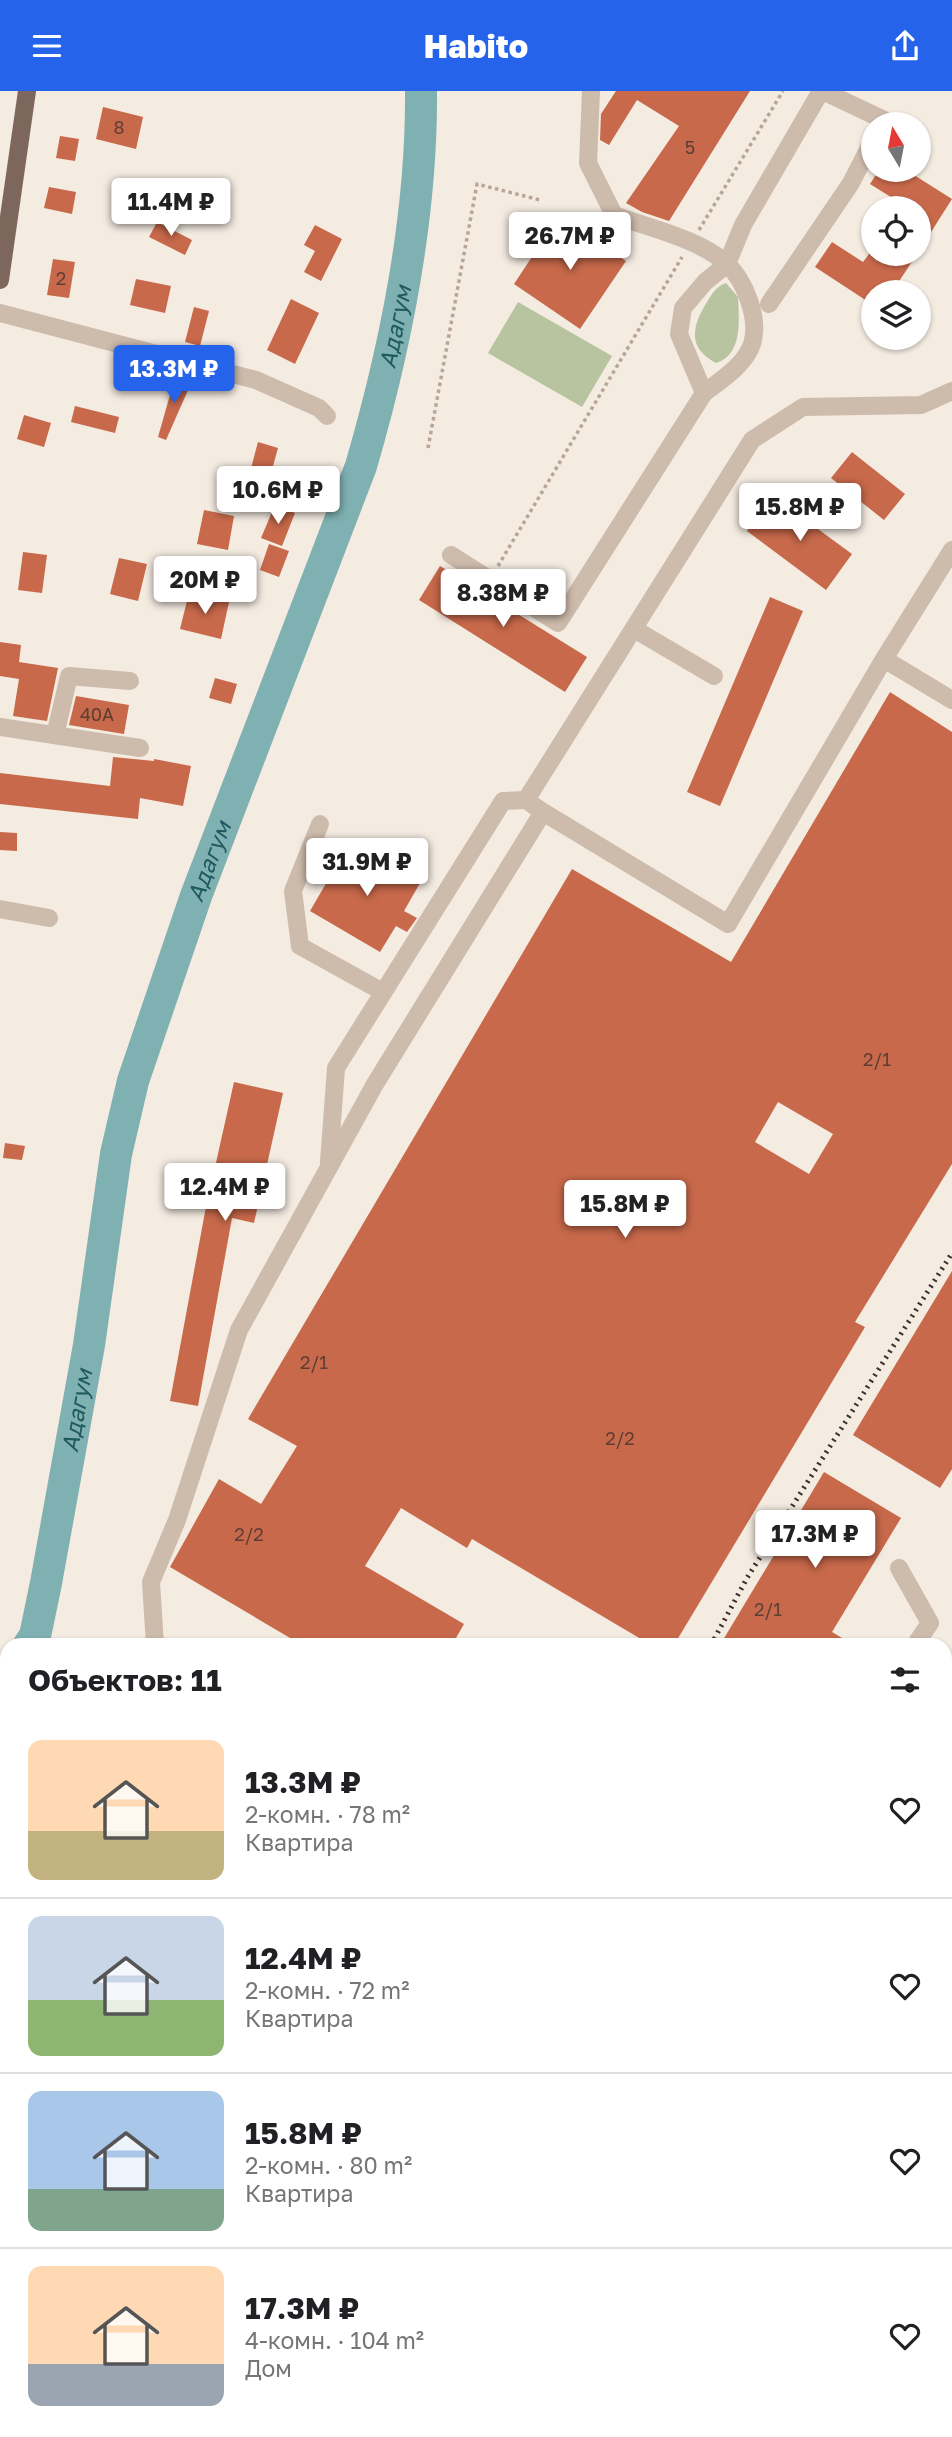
<!DOCTYPE html>
<html lang="ru">
<meta charset="utf-8">
<style>
:root{--surface:#fff;--page:#f6f6f6;--text:#202124;--muted:#757577;--line:#e0e0e0;--accent:#2563eb}
body{margin:0;font-family:"Golos Text",sans-serif;background:var(--page);color:var(--text);height:100vh;display:flex;flex-direction:column;font-size:26px;white-space:nowrap}
*{box-sizing:border-box;margin:0}
p{font-size:23px;color:var(--muted)}
.icon{flex:none;width:38px;height:38px;fill:none;stroke:currentColor;stroke-width:2;stroke-linecap:round;stroke-linejoin:round}
.map{position:relative;flex:1;overflow:hidden}
.details{position:absolute;left:0px;top:1547px;width:952px;height:800px;display:flex;flex-direction:column;background:var(--surface);border-radius:21px 21px 0 0;box-shadow:0 2px 5px #0004}
.details>*{flex:none}
.needle{width:46px;rotate:350deg}
.controls{position:absolute;left:861px;top:21px;display:grid;gap:14px}
.controls a{display:grid;place-items:center;width:70px;height:70px;border-radius:50%;background:var(--surface);box-shadow:0 2px 5px #0004;font-size:35px}
.price{position:absolute;translate:-50% -60px;padding:0 16px;border-radius:7px;background:#fff;color:#222;font-size:23px;line-height:46px;filter:drop-shadow(0 2px 4px #0008)}
.price::after{content:'';position:absolute;left:50%;top:42px;width:21px;height:16px;margin-left:-10px;background:inherit;clip-path:polygon(0 0,100% 0,50% 100%)}
.price.current{background:var(--accent);color:#fff}
ul{padding:0;list-style:none}
li{display:flex;align-items:center;gap:21px;height:175px;padding:0 28px}
li+li{border-top:2px solid var(--line)}
li span{display:grid;place-items:center;flex:none;width:196px;height:140px;border-radius:14px;color:#555}
li>.icon{margin-inline-start:auto}
span .icon{width:84px;height:84px;fill:#fffc;stroke-width:1}
li b{font-size:30px}
h2{display:flex;justify-content:space-between;align-items:center;height:84px;padding:0 28px;font-size:30px}
header{display:flex;justify-content:space-between;align-items:center;height:91px;padding:0 28px;background:var(--accent);color:#fff;font-size:32px;font-weight:800}
.map>svg:first-child{display:block}
</style>
<header><svg class="icon" aria-label="menu" viewBox="0 0 24 24"><path d="M4 6h16M4 12h16M4 18h16"/></svg>Habito<svg class="icon" aria-label="share" viewBox="0 0 24 24"><path d="M12 15V3M7 8l5-5 5 5M5 13v7h14v-7"/></svg></header>
<div class="map">
<svg width="952" height="2346" viewBox="0 0 952 2346">
<rect width="100%" height="100%" fill="#f4ebe1"/>
<!-- green -->
<g fill="#b8c4a0">
<path d="M726,192l12,14c1,23 5,58 -22,66 -29,-15 -24,-37 -9,-61 6,-9 8,-15 19,-19z"/>
<path d="M518,211l94,54 -30,51 -94,-54z"/>
</g>
<g fill="none" stroke-linecap="round" stroke-linejoin="round">
<!-- river -->
<g stroke="#7fb0b2" stroke-width="32">
<path id="s1" d="M29,1554l6,-9 11,-53 43,-238 27,-191 17,-73 63,-185 165,-430c35,-120 61,-250 60,-375"/>
<path d="M0,1600l7,-10"/>
</g>
</g>
<!-- building -->
<g fill="#c8694b" fill-rule="evenodd">
<path d="M616,0h134l-81,130 -27,-9 -16,-9 53,-77 -42,-26 -28,45 -9,-5 1,-26z"/>
<path d="M103,16l40,10 -7,32 -40,-10z"/>
<path d="M60,45l19,3 -4,22 -19,-3z"/>
<path d="M879,79h27l46,29 -33,52v-43h-20l3,-4 -32,-20z"/>
<path d="M49,96l27,5 -4,22 -28,-6z"/>
<path d="M559,125l67,45 -46,68 -66,-45z"/>
<path d="M157,131l35,18 -7,15 -36,-18z"/>
<path d="M315,134l27,14 -21,42 -17,-9 11,-21 -11,-6z"/>
<path d="M832,151l31,20 6,-8h48l-25,38h-19v13l-58,-38z"/>
<path d="M53,168l22,3 -6,36 -22,-3z"/>
<path d="M136,188l35,7 -6,27 -35,-8z"/>
<path d="M291,208l28,14 -24,51 -28,-14z"/>
<path d="M194,216l15,4 -9,35 -15,-4z"/>
<path d="M176,283l16,7 -26,59 -8,-3z"/>
<path d="M75,315l44,11 -4,16 -44,-11z"/>
<path d="M24,324l27,8 -7,24 -27,-8z"/>
<path d="M258,351l20,6 -8,29 -20,-5z"/>
<path d="M852,361l53,42 -21,26 -53,-42z"/>
<path d="M773,405l79,58 -26,36 -79,-59z"/>
<path d="M275,414l20,8 -13,33 -21,-8z"/>
<path d="M204,419l30,6 -6,34 -31,-6z"/>
<path d="M269,453l20,7 -10,26 -19,-7z"/>
<path d="M23,461l24,3 -5,38 -24,-3z"/>
<path d="M119,467l28,6 -9,37 -28,-7z"/>
<path d="M440,475l147,91 -22,35 -146,-92z"/>
<path d="M189,502l40,9 -8,37 -41,-10z"/>
<path d="M770,506l33,14 -83,195 -33,-14z"/>
<path d="M0,551l21,3 -2,17 39,6 -11,53 -34,-5 6,-37 -19,-3z"/>
<path d="M215,587l22,6 -6,20 -22,-6z"/>
<path d="M890,601l62,40v432l-97,158 10,5 -191,318h-23l-179,-106 -5,9 -66,-40 -36,58 99,58 -12,21h-150l-132,-78 49,-88 42,25 36,-58 -49,-27 324,-550 159,93zM778,1011l55,32 -24,40 -54,-32z"/>
<path d="M76,605l53,9 -5,29 -55,-9z"/>
<path d="M113,666l41,4v-2l37,7 -8,40 -43,-8 -2,21 -138,-15v-31l110,13z"/>
<path d="M0,741l17,1v18l-17,-1z"/>
<path d="M350,751l70,41 -16,28 13,7 -10,14 -11,-6 -16,26 -70,-41z"/>
<path d="M234,991l49,11 -29,130 -22,-5 -34,188 -28,-5 35,-189z"/>
<path d="M5,1052l20,3 -3,14 -19,-2z"/>
<path d="M952,1180v198l-12,19 -87,-53z"/>
<path d="M824,1381l77,46 -69,114 22,13h-134z"/>
</g>
<g fill="none" stroke-linecap="round" stroke-linejoin="round">
<!-- path -->
<g stroke="#b9a596" stroke-width="3.5" stroke-dasharray="3.5 3.5" stroke-linecap="butt">
<path d="M699,139l84,-139"/>
<path d="M428,357l49,-264 63,16"/>
<path d="M498,475l184,-309"/>
</g>
<!-- minor -->
<g stroke="#cdbbac" stroke-width="18">
<path d="M823,0l61,29 -2,4"/>
<path d="M769,213l82,-121 22,-43"/>
<path d="M0,222l256,67 63,28 8,8"/>
<path d="M704,302l-25,-59 4,-26 22,-26 22,-18 16,-39 78,-134"/>
<path d="M451,464l107,68 146,-230c17,-13 41,-28 48,-49 8,-25 -7,-63 -25,-80 -29,-26 -78,-36 -113,-49l-26,-52 3,-72"/>
<path d="M634,538l80,47"/>
<path d="M884,568l68,-109"/>
<path d="M0,636l140,21"/>
<path d="M55,644l14,-59 61,5"/>
<path d="M543,721l-17,-12 226,-360 51,-33 118,-2 31,-14"/>
<path d="M320,733l-27,67 7,55 83,46"/>
<path d="M0,818l49,9"/>
<path d="M329,1071l7,-94 167,-267 23,-1"/>
<path d="M899,1477l31,55 -15,22"/>
<path d="M155,1554l-4,-63 26,-62 62,-190 136,-246 168,-272 185,112 156,-265 68,41"/>
<path d="M0,1791l7,-4"/>
<path d="M0,1860l7,5"/>
<path d="M945,1941l7,-8"/>
<path d="M0,2009l6,5"/>
<path d="M945,2327l7,14"/>
<path d="M0,2335l7,-9"/>
<path d="M205,2340l11,6"/>
<path d="M282,2346l13,-6"/>
<path d="M594,2346l5,-6"/>
</g>
<!-- major -->
<g stroke="#7d675c" stroke-width="18">
<path d="M0,189l27,-189"/>
<path d="M945,1725l7,-8"/>
<path d="M393,2346l6,-6"/>
</g>
<!-- rail -->
<g stroke="#3b302b" stroke-width="5" stroke-dasharray="2 5" stroke-linecap="butt">
<path d="M711,1554l36,-67 205,-325"/>
<path d="M945,1780l7,-8"/>
<path d="M945,1805l7,-8"/>
<path d="M945,1831l7,-7"/>
<path d="M945,1853l7,-8"/>
<path d="M442,2346l5,-6"/>
<path d="M467,2346l6,-6"/>
<path d="M485,2346l6,-6"/>
<path d="M503,2346l6,-6"/>
</g>
</g>
<g text-anchor="middle" stroke-width="5" stroke-linejoin="round" paint-order="stroke">
<!-- number labels -->
<g font-size="18" fill="#5e3e33">
<text x="119" y="43">8</text>
<text x="690" y="63">5</text>
<text x="61" y="194">2</text>
<text x="97" y="630">40А</text>
<text x="877" y="975">2/1</text>
<text x="314" y="1278">2/1</text>
<text x="620" y="1354">2/2</text>
<text x="249" y="1450">2/2</text>
<text x="768" y="1525">2/1</text>
</g>
<!-- water labels -->
<g font-size="23" font-style="italic" fill="#1f5a5e" stroke="#fbf5ee">
<text dy="8" stroke="none"><textPath href="#s1" startOffset="1374">Адагум</textPath></text>
<text dy="8" stroke="none"><textPath href="#s1" startOffset="807">Адагум</textPath></text>
<text dy="8" stroke="none"><textPath href="#s1" startOffset="240">Адагум</textPath></text>
</g>
</g>
</svg>
<div class="controls">
<a><svg class="needle" viewBox="-14 -14 28 28"><path d="M0-13l5 13h-10z" fill="#e53935"/><path d="M0 13l5-13h-10z" fill="#757577"/></svg></a>
<a><svg class="icon" aria-label="locate" viewBox="0 0 24 24"><circle cx="12" cy="12" r="6"/><path d="M12 2v4M12 18v4M2 12h4M18 12h4"/></svg></a>
<a><svg class="icon" aria-label="layers" viewBox="0 0 24 24"><path d="M12 4l9 5-9 5-9-5zM3 14l9 5 9-5"/></svg></a>
</div>
<b class="price" style="left:171px;top:147px">11.4M ₽</b>
<b class="price" style="left:570px;top:181px">26.7M ₽</b>
<b class="price current" style="left:174px;top:314px">13.3M ₽</b>
<b class="price" style="left:278px;top:435px">10.6M ₽</b>
<b class="price" style="left:800px;top:452px">15.8M ₽</b>
<b class="price" style="left:205px;top:525px">20M ₽</b>
<b class="price" style="left:503px;top:538px">8.38M ₽</b>
<b class="price" style="left:367px;top:807px">31.9M ₽</b>
<b class="price" style="left:225px;top:1132px">12.4M ₽</b>
<b class="price" style="left:625px;top:1149px">15.8M ₽</b>
<b class="price" style="left:815px;top:1479px">17.3M ₽</b>
<section class="details">
<h2>Объектов: 11<svg class="icon" aria-label="filters" viewBox="0 0 24 24"><path d="M4 7h16M4 17h16"/><circle cx="9" cy="7" r="2"/><circle cx="15" cy="17" r="2"/></svg></h2>
<ul>
<li><span style="background:linear-gradient(#ffd9b3 65%,#c2b280 0)"><svg class="icon" aria-label="home" viewBox="0 0 24 24"><path d="M3 11l9-7 9 7M6 9v11h12V9"/></svg></span><div><b>13.3M ₽</b><p>2-комн. · 78 m²</p><p>Квартира</p></div><svg class="icon" aria-label="heart" viewBox="0 0 24 24"><path d="M12 20l-8-8c-3-5 5-10 8-4 3-6 11-1 8 4z"/></svg></li>
<li><span style="background:linear-gradient(#c9d6e8 60%,#8fb573 0)"><svg class="icon" aria-label="home" viewBox="0 0 24 24"><path d="M3 11l9-7 9 7M6 9v11h12V9"/></svg></span><div><b>12.4M ₽</b><p>2-комн. · 72 m²</p><p>Квартира</p></div><svg class="icon" aria-label="heart" viewBox="0 0 24 24"><path d="M12 20l-8-8c-3-5 5-10 8-4 3-6 11-1 8 4z"/></svg></li>
<li><span style="background:linear-gradient(#a9c7e8 70%,#7fa58c 0)"><svg class="icon" aria-label="home" viewBox="0 0 24 24"><path d="M3 11l9-7 9 7M6 9v11h12V9"/></svg></span><div><b>15.8M ₽</b><p>2-комн. · 80 m²</p><p>Квартира</p></div><svg class="icon" aria-label="heart" viewBox="0 0 24 24"><path d="M12 20l-8-8c-3-5 5-10 8-4 3-6 11-1 8 4z"/></svg></li>
<li><span style="background:linear-gradient(#ffd9b3 70%,#9aa5b1 0)"><svg class="icon" aria-label="home" viewBox="0 0 24 24"><path d="M3 11l9-7 9 7M6 9v11h12V9"/></svg></span><div><b>17.3M ₽</b><p>4-комн. · 104 m²</p><p>Дом</p></div><svg class="icon" aria-label="heart" viewBox="0 0 24 24"><path d="M12 20l-8-8c-3-5 5-10 8-4 3-6 11-1 8 4z"/></svg></li>
</ul>
</section>
</div>
